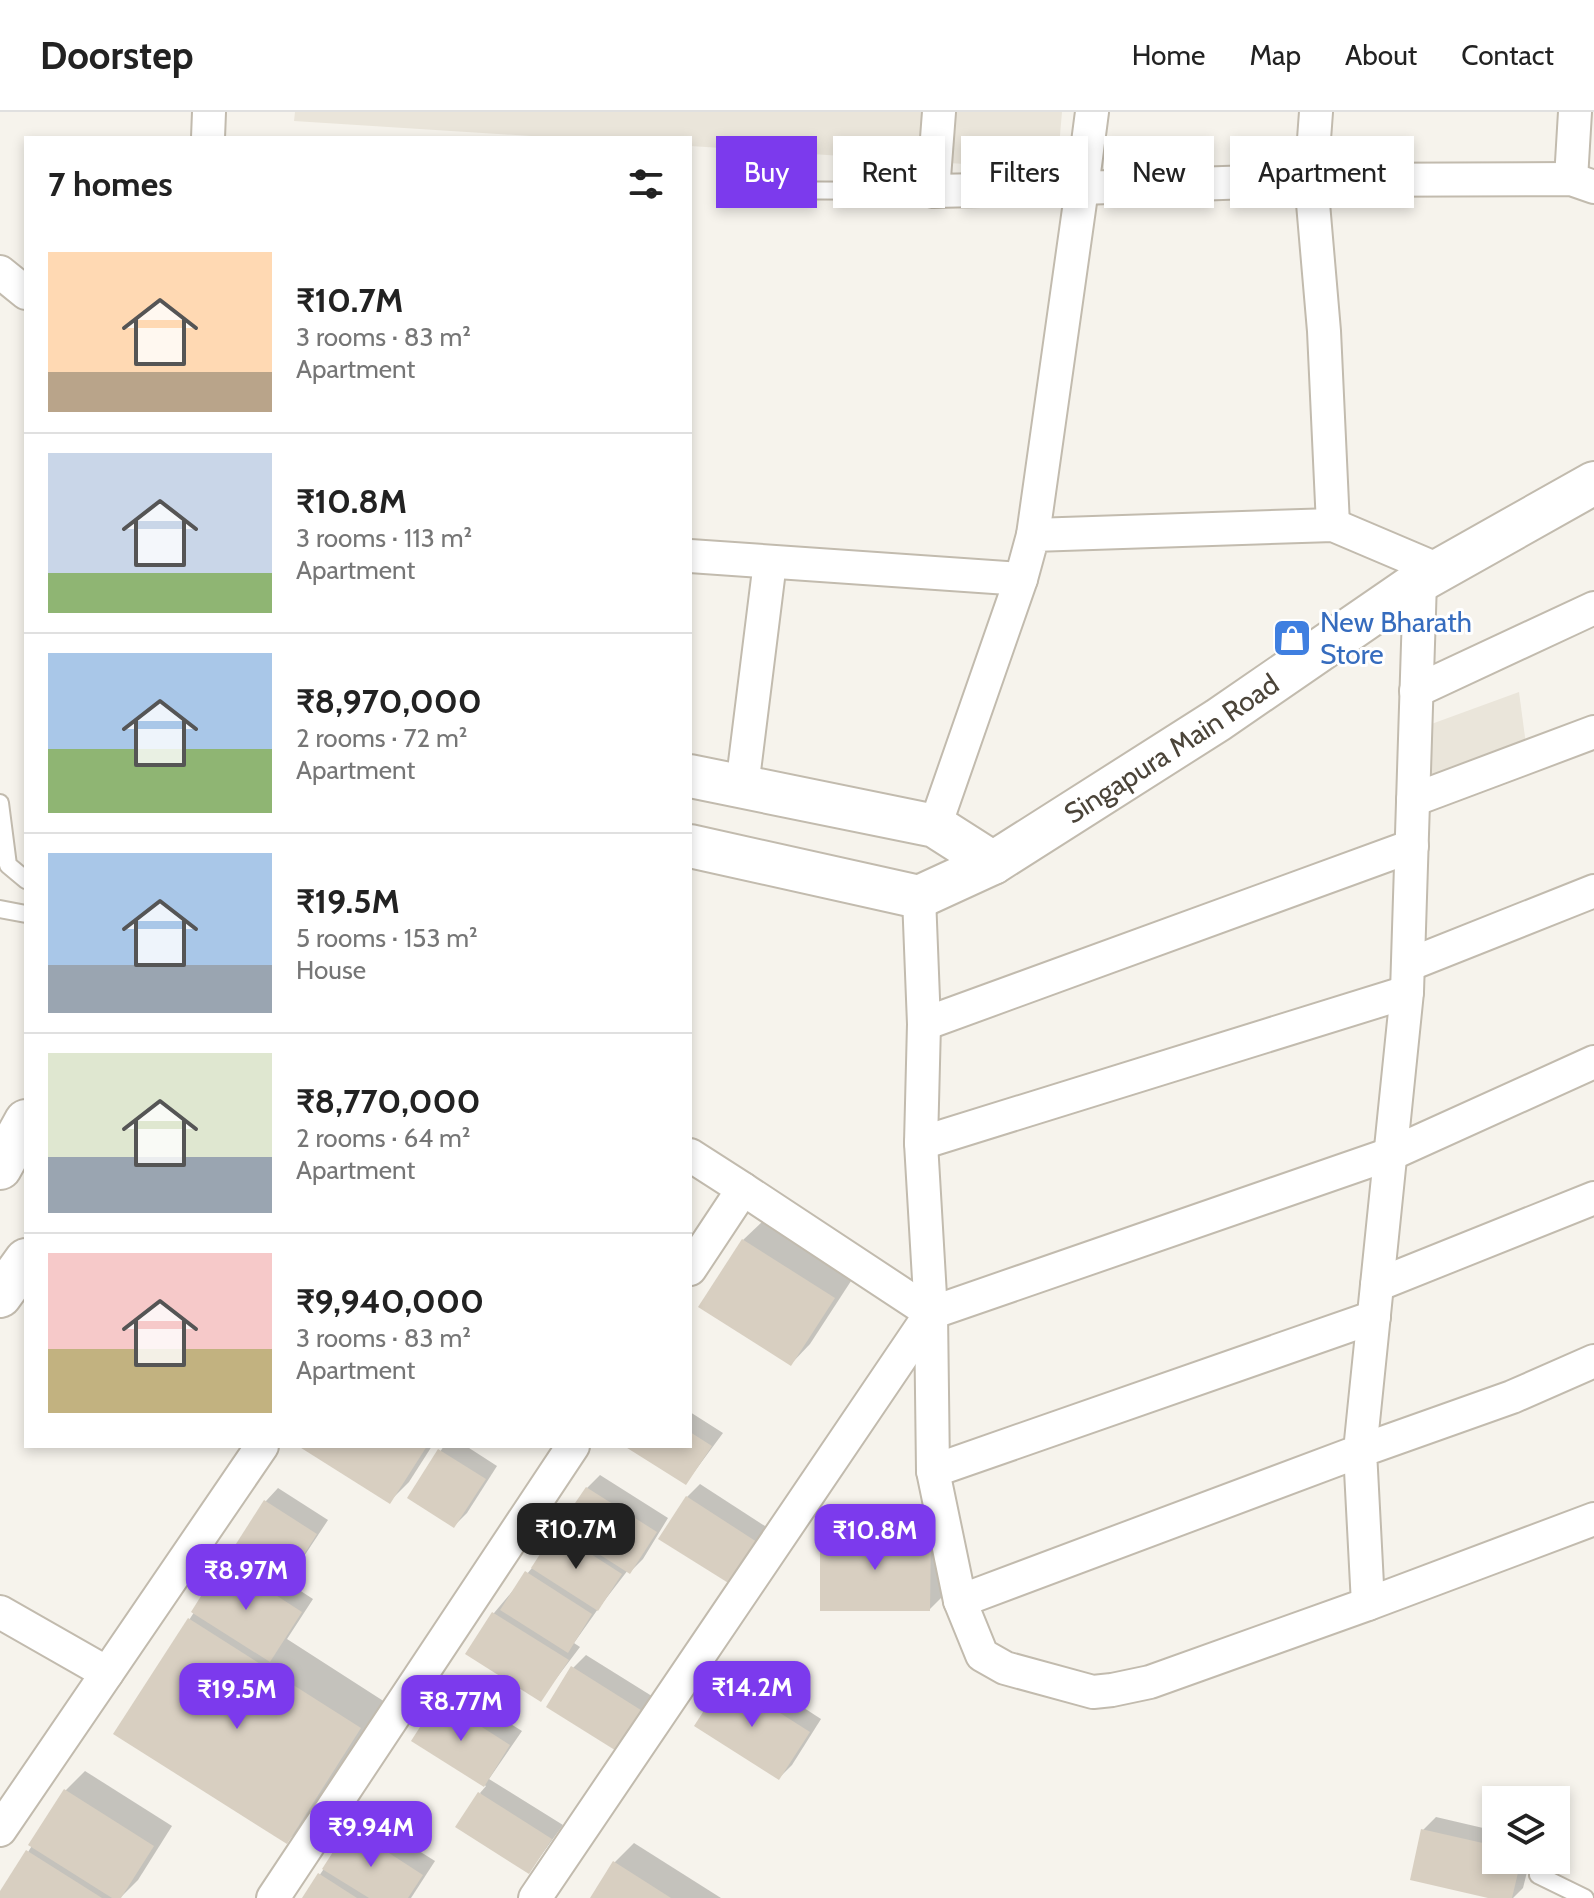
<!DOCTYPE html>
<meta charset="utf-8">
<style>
:root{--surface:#fff;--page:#f6f6f6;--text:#222;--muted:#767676;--line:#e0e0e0;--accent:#7c3aed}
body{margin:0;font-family:Cabin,sans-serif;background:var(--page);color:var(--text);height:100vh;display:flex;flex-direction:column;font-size:30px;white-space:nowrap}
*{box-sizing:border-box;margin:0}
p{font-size:26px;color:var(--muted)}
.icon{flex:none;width:44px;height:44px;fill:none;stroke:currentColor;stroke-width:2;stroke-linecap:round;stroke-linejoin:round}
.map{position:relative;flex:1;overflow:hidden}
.side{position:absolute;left:24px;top:24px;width:668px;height:1312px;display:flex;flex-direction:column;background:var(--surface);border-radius:0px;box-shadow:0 4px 12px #0003}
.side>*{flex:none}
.guide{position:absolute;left:716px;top:24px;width:758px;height:72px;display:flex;gap:16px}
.controls{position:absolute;left:1482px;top:1674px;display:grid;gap:16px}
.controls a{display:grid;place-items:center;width:88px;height:88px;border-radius:0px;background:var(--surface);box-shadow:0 4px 12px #0003;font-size:40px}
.price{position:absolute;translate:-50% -68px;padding:0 18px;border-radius:16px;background:var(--accent);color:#fff;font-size:26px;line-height:52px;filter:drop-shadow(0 2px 4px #0008)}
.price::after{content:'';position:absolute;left:50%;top:48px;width:24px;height:18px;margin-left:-12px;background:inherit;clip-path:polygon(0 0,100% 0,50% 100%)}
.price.selected{background:#222;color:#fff}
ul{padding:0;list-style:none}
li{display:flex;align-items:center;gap:24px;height:200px;padding:0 24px}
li+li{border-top:2px solid var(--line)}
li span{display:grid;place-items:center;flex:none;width:224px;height:160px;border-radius:0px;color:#555}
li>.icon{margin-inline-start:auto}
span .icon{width:96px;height:96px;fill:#fffc;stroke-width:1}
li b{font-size:34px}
h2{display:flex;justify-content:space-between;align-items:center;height:96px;padding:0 24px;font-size:34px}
.chip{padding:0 28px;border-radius:0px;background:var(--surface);box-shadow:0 4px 12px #0003;font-size:28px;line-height:72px}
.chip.selected{background:var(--accent);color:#fff}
header{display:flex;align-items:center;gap:48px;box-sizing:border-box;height:112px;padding:0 40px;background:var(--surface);border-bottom:2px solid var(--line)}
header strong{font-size:38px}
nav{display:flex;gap:44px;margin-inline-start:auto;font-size:28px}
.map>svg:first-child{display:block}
</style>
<header>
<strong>Doorstep</strong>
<nav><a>Home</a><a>Map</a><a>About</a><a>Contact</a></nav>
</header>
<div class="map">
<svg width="1594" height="1786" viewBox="0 0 1594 1786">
<rect width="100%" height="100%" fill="#f6f3ec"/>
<!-- residential -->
<g fill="#eae5da">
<path d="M295,0h767l-5,58 -367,-24v-8h-128l-268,-17z"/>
<path d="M1519,580l8,60 -111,43 -1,-65z"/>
</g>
<!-- shadow -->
<g fill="#0003">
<path d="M763,1109l90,57 -43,66 -19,20 -48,-124z"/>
<path d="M690,1300l33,21 -37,50 -58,-37h62z"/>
<path d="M304,1334h128l-23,36 -19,19z"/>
<path d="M444,1334h22l31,20 -30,47 -13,13 -45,-29z"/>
<path d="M600,1363l68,43 -25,41 -13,13 -2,-2 -30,39 -24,34 6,4 -40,53 -72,-46 26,-41 43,-51 50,-74z"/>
<path d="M700,1372l68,44 -26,41 -55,-72z"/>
<path d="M278,1376l50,32 -41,62 26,17 -26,40 98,63 -73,114 -25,26 -171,-109 150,-232z"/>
<path d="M842,1402h107v76l-19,19 -108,-75z"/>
<path d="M586,1543l69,43 -25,39 -57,-69z"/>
<path d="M739,1554l82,53 -29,46 -13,13 -52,-99z"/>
<path d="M453,1576l69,43 -33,48 74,46 -34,47 -49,-79 6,-7 -72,-46z"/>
<path d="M85,1659l87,55 -34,54 -18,18h-120l66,-108z"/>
<path d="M363,1704l72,45 -24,37h-107l47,-69z"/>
<path d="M1436,1705l60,14v29h34l-7,28 -10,10h-16l-74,-68z"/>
<path d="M634,1731l87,55h-129l23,-36z"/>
</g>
<!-- building -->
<g fill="#d8cfc1">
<path d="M742,1127l93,59 -44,68 -93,-59z"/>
<path d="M690,1320l22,14 -26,39 -62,-39h66z"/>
<path d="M298,1334h129l-37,58z"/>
<path d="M438,1337l48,30 -32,49 -47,-30z"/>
<path d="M586,1375l71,45 -27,42 -72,-46z"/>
<path d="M686,1384l71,46 -27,42 -72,-45z"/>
<path d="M264,1388l53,34 -37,58 -53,-34z"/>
<path d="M555,1419l67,43 -24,37 -67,-43z"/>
<path d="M820,1421h111l-1,78h-110z"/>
<path d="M223,1449l79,51 -32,50 -79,-50z"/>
<path d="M525,1459l67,43 -24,39 -68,-43z"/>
<path d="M492,1500l77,48 -28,42 -76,-48z"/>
<path d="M188,1506l173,110 -74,116 -174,-110z"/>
<path d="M571,1554l73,46 -26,40 -72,-45z"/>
<path d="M725,1566l85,54 -31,48 -85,-54z"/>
<path d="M438,1587l72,46 -26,42 -73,-46z"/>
<path d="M64,1677l90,57 -33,52h-9l-84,-53z"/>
<path d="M478,1680l74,47 -23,35 -74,-47z"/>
<path d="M349,1715l74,48 -15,23h-39l-47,-29z"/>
<path d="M1421,1717l75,17v14h25l-9,38h-24l-78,-18z"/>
<path d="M26,1738l76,48h-102v-7z"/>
<path d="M613,1749l58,37h-81z"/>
<path d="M318,1761l39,25h-55z"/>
</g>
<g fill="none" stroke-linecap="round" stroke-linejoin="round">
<!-- service casing -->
<g stroke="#c2bbae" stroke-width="20">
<g id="service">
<path d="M737,78l196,1"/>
<path d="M0,691l8,62 18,15"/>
<path d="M0,797l26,5"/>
<path d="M1538,1763l47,23"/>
</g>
</g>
<!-- minor casing -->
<g stroke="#c2bbae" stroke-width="36">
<g id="minor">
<path d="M939,0l-6,79 149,-3 -49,347"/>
<path d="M1092,0l-10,76 229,-8 260,-1 23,8"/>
<path d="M1316,0l-5,68 13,151 9,194"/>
<path d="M208,26l1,-26"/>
<path d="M1571,67l4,-67"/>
<path d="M0,160l26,21"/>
<path d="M690,444l331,23"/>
<path d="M1416,579l178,-83"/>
<path d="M742,675l28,-225"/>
<path d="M1413,688l181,-68"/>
<path d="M935,714l86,-247 12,-44 300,-10 106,45"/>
<path d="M1408,853l186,-74"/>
<path d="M924,912l488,-178"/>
<path d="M921,1031l486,-151"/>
<path d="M690,1043l53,34 -53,80"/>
<path d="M743,1077l188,124 2,158 27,130 22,54 23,13 88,24 19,-2 38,-8 218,-78 -8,-153 152,-54 82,-36"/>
<path d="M1377,1173l217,-87"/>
<path d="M931,1201l462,-160 201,-91"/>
<path d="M933,1359l441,-154"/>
<path d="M960,1489l400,-150 47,-459 13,-411"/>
<path d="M1368,1492l226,-85"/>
<path d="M0,1500l107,61"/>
<path d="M0,1718l262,-384"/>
<path d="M273,1786l300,-452"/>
<path d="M535,1786l396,-585 -10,-170 3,-119 -5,-127"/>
</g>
</g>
<!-- tertiary casing -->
<g stroke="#c2bbae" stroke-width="46">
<g id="tertiary">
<path d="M690,664l245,50 58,37"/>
<path id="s1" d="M690,734l229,51 74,-34 225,-143 202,-139 174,-98"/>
<path d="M0,1056l26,-47"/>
<path d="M0,1184l26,-36"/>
</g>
</g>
<!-- service -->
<use href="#service" stroke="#fff" stroke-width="16"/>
<!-- minor -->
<use href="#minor" stroke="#fff" stroke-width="32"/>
<!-- tertiary -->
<use href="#tertiary" stroke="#fff" stroke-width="42"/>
</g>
<!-- icons -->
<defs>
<g id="shop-square" transform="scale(2)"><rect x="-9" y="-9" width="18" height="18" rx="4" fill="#3f7fe0" stroke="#fff"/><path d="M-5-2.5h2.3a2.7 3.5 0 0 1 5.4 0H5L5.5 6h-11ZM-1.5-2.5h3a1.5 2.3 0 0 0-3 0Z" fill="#fff"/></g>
</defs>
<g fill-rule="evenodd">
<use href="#shop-square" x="1292" y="526"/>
</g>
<g text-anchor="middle" stroke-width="6" stroke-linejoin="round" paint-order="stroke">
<!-- shop labels -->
<g font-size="28" fill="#366cbe" stroke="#fff" text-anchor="start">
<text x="1320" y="520">New Bharath<tspan x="1320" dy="32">Store</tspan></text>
</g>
<!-- street labels -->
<g font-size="28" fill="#4b4439" stroke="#fff">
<text dy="10" stroke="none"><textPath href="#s1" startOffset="528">Singapura Main Road</textPath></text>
</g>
</g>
</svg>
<div class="controls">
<a><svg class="icon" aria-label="layers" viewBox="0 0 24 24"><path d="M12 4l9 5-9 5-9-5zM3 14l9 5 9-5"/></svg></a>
</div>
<b class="price selected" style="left:576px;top:1459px">₹10.7M</b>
<b class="price" style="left:875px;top:1460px">₹10.8M</b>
<b class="price" style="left:246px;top:1500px">₹8.97M</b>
<b class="price" style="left:752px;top:1617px">₹14.2M</b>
<b class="price" style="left:237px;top:1619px">₹19.5M</b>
<b class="price" style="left:461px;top:1631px">₹8.77M</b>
<b class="price" style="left:371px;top:1757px">₹9.94M</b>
<div class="guide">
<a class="chip selected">Buy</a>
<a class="chip">Rent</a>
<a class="chip">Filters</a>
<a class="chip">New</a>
<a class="chip">Apartment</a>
</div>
<section class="side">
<h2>7 homes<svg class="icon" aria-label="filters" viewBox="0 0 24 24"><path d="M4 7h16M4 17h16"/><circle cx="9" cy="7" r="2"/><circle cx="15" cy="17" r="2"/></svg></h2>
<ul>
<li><span style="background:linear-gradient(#ffd9b3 75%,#b9a48a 0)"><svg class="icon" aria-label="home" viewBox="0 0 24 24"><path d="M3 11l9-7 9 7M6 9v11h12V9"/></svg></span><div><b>₹10.7M</b><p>3 rooms · 83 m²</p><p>Apartment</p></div></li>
<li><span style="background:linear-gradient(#c9d6e8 75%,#8fb573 0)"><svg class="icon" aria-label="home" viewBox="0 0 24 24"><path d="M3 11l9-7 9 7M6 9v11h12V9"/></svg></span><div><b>₹10.8M</b><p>3 rooms · 113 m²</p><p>Apartment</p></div></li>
<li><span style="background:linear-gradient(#a9c7e8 60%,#8fb573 0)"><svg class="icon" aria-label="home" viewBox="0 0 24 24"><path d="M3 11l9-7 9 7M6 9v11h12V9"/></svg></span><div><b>₹8,970,000</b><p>2 rooms · 72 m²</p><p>Apartment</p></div></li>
<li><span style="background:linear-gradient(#a9c7e8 70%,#9aa5b1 0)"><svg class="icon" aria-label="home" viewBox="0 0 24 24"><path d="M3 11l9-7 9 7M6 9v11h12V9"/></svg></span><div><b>₹19.5M</b><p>5 rooms · 153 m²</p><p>House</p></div></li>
<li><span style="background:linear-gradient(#dfe7d0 65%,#9aa5b1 0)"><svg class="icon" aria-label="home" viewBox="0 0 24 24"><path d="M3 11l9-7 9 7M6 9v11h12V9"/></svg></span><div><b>₹8,770,000</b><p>2 rooms · 64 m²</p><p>Apartment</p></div></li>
<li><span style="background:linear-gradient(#f6c9c9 60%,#c2b280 0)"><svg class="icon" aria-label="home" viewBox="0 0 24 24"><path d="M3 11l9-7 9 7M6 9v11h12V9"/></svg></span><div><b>₹9,940,000</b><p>3 rooms · 83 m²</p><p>Apartment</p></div></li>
</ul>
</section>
</div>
